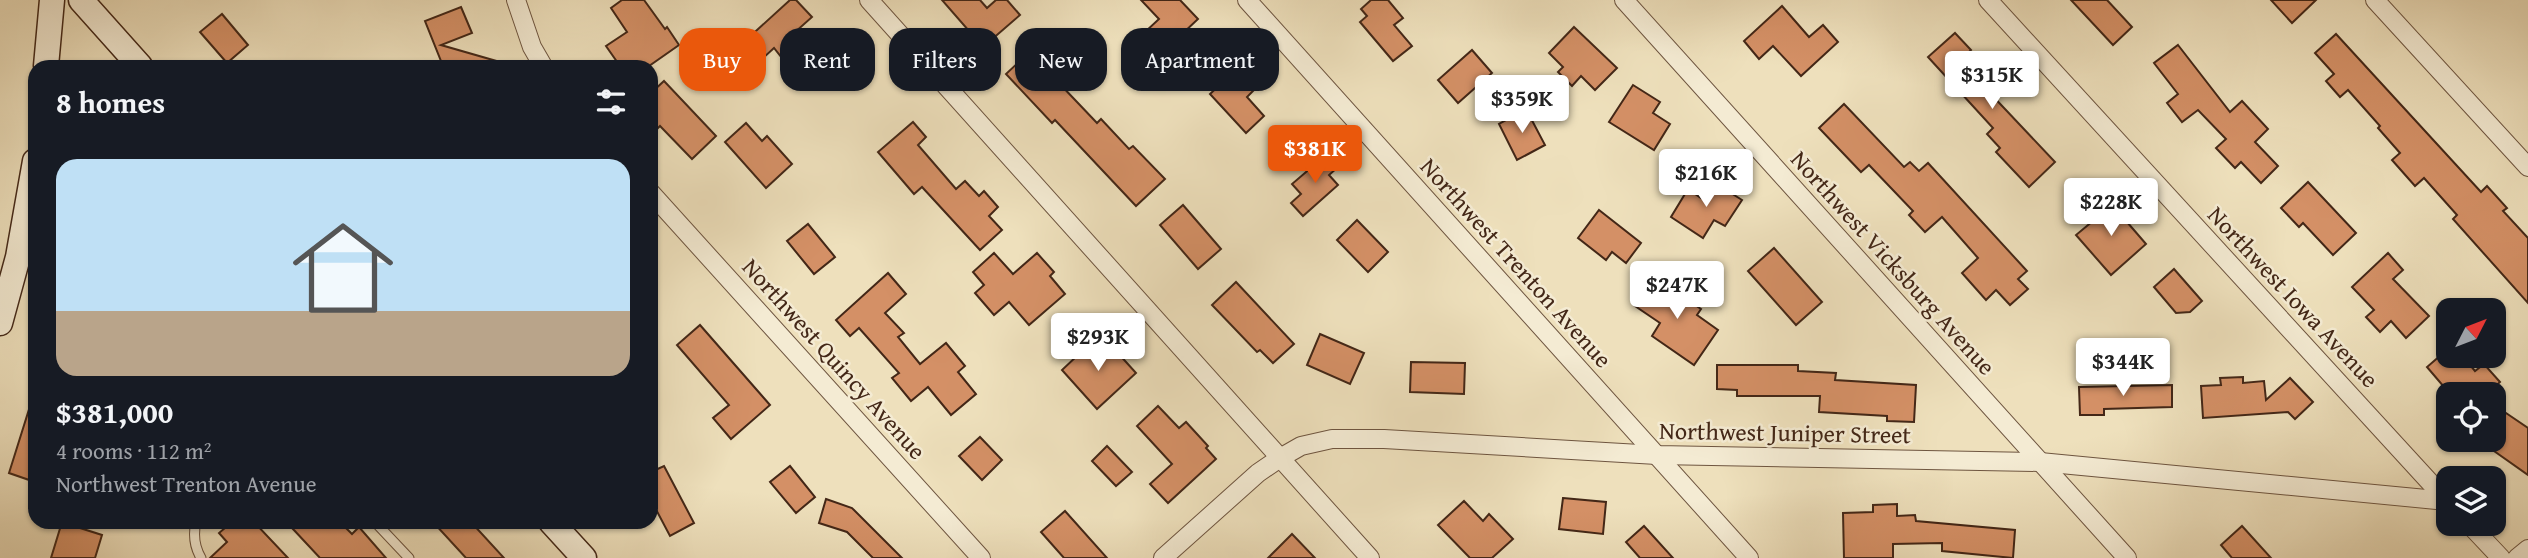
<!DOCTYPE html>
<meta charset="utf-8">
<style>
:root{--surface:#171b24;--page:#242831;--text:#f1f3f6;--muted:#9ea1a6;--accent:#ea580c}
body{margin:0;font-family:"Gentium Book Plus",serif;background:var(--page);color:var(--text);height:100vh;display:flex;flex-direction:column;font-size:26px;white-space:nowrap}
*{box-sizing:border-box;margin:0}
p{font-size:23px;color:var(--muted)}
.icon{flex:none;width:38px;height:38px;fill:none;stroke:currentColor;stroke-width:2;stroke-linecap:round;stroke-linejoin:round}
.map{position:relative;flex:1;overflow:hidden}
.sheet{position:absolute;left:28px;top:60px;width:630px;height:469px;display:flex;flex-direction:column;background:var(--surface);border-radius:21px;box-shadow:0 2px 5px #0004}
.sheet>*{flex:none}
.hud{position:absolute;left:679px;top:28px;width:665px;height:63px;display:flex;gap:14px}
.needle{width:46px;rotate:48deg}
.fabs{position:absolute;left:2436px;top:298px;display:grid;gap:14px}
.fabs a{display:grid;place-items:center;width:70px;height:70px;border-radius:14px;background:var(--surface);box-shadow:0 2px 5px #0004;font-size:35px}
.price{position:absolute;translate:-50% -60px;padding:0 16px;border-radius:7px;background:#fff;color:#222;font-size:23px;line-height:46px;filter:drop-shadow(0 2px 4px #0008)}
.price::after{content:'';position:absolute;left:50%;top:42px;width:21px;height:16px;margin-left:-10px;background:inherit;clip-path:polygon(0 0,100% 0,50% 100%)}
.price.active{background:var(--accent);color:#fff}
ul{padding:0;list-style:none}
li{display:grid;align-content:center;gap:14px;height:371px;padding:0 28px}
li span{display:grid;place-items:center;height:217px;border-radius:21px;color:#555}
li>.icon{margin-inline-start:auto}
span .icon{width:126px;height:126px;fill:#fffc;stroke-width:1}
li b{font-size:30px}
h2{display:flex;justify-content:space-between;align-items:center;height:84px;padding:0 28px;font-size:30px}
.chip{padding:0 24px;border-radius:21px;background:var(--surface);box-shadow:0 2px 5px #0004;font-size:24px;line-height:63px}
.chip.active{background:var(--accent);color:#fff}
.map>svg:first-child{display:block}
</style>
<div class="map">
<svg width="2528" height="558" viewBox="0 0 2528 558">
<rect width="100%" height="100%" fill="#eee0bc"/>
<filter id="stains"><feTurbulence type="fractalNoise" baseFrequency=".00286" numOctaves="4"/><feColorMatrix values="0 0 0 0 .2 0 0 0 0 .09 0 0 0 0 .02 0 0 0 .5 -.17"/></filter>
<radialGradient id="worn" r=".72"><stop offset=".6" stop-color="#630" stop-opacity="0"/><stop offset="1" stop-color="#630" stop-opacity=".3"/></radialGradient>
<!-- building -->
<g fill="#d49066" stroke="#432717" stroke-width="2">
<path d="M622,0h22l21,29 2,-2 12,18 -30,21h-29l-14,-20 21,-14 -16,-24z"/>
<path d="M790,0h6l16,17 -18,16 7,8 -19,17 -8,-10 -12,11 -17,-18z"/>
<path d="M942,0h38l7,8 9,-8h11l13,15 -37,32z"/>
<path d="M1141,0h39l18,19 -35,33 -18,-20 14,-13z"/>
<path d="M1371,0h17l15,18 -9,7 18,21 -19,15 -33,-39 7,-6 -6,-7z"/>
<path d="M2071,0h36l25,27 -19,18z"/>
<path d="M2271,0h45l-24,23z"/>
<path d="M1782,6l27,31 14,-12 15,17 -37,34 -28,-30 -14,13 -15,-18z"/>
<path d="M461,7l11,26 -31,12 59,17 -1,4h-56l-18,-45z"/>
<path d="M222,14l26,31 -21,18 -27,-31z"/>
<path d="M1574,27l43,41 -22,22 -14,-14 -9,10 -14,-14 5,-5 -14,-14z"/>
<path d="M1955,33l16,17 -5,5 29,30 -7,6 67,71 -26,25 -33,-35 4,-4 -13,-14 6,-6 -65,-71z"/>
<path d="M2336,34l145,158 6,-6 20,22 -4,3 25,27v65l-75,-84 4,-4 -33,-37 -9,8 -23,-26 8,-7 -22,-25 2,-2 -32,-36 -8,7 -14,-16 8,-7 -19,-21z"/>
<path d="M2178,45l52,67 12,-11 26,28 -13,13 23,24 -17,17 -20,-21 -6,6 -19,-20 10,-9 -28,-29 -16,12 -15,-19 11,-9 -24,-31z"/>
<path d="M1472,50l20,23 -34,30 -20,-23z"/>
<path d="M1022,59l7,8 8,-7 60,63 4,-4 28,30 4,-3 32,33 -29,27 -81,-86 -3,3 -46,-49z"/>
<path d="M1236,70l18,20 -7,7 17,19 -18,17 -36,-39z"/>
<path d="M664,81l52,55 -24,23 -32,-33 -9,9v-42z"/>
<path d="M1633,85l27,17 -7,11 17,11 -16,26 -45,-28z"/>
<path d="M1844,104l60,63 6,-5 9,9 9,-8 99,108 -9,8 10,10 -18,16 -14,-15 -10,10 -24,-27 16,-15 -36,-41 -17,15 -16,-17 4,-4 -44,-46 -8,7 -42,-44z"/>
<path d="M1526,109l19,36 -28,15 -18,-36z"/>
<path d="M913,122l13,15 -8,8 38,44 9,-8 14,15 5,-5 14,16 -9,9 13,14 -22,20 -58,-63 -8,7 -36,-42z"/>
<path d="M746,123l16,18 5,-5 25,28 -26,24 -41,-46z"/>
<path d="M1326,155l11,13 -8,7 9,10 -35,31 -12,-13 10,-9 -9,-10z"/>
<path d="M1712,181l30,19 -17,26 -11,-6 -11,18 -32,-21 17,-28 13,9z"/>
<path d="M2308,182l48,51 -23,22 -30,-32 -4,4 -18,-19z"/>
<path d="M2108,200l38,44 -35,31 -35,-40 18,-15 -4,-5z"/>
<path d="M1183,205l38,44 -23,20 -38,-44z"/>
<path d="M1599,210l42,33 -15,20 -14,-11 -6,8 -28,-22z"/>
<path d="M1357,220l31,32 -20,20 -31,-32z"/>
<path d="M808,224l27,33 -21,17 -27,-33z"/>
<path d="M1774,248l48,54 -26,23 -48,-54z"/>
<path d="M994,253l19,21 24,-21 17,19 -4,4 15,18 -36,31 -20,-23 -15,13 -19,-22 9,-8 -11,-13z"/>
<path d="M2388,253l15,17 -10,9 36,37 -23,22 -15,-17 -11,11 -14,-15 8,-7 -22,-23z"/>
<path d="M2174,269l28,32 -12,11 -14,1 -22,-26z"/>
<path d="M888,273l18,21 -21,19 19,20 -6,4 22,27 26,-21 19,23 -7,6 18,22 -25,21 -23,-28 -17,14 -19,-23 7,-5 -40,-45 -9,8 -14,-16z"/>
<path d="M1655,278l46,31 -4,6 21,15 -24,35 -42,-29 8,-13 -25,-17z"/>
<path d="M1236,282l58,62 -21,19 -13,-13 -3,2 -45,-47z"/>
<path d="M700,325l70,80 -39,34 -18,-21 16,-13 -52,-60z"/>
<path d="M1320,334l44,19 -14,31 -43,-19z"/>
<path d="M1096,338l17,18 4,-4 19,21 -39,36 -35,-39z"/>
<path d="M2441,355h21l13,16 9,-7 16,18 -13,12h-37l-23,-27z"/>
<path d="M1411,362l54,1 -1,31 -54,-2z"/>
<path d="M1717,365h81v6l38,2 -1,7 81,5 -2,37 -27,-1v-5l-68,-4 1,-16h-83v-6l-20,-1z"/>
<path d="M2243,377v6l21,-2 2,19 24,-22 23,24 -18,17 -7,-7 -85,6 -2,-32 20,-1 -1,-7z"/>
<path d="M2172,385v22l-68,2v6h-24l-1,-28z"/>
<path d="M31,403l4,1v78l-26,-9z"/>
<path d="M1158,406l21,22 7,-6 22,24 -2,2 10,11 -48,44 -18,-19 22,-20 -35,-38z"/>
<path d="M2506,413l22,15v47l-34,-24v-20z"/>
<path d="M980,437l22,23 -20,20 -23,-24z"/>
<path d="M1107,446l25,26 -16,14 -24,-25z"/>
<path d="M664,466l30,57 -24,13 -19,-36v-28z"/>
<path d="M790,466l25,31 -19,16 -26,-31z"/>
<path d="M1563,498l43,4 -3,32 -44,-5z"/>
<path d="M826,499l26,9 50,50h-29l-26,-26 -28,-9z"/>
<path d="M1464,501l19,20 6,-7 24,25 -21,19h-22l-32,-33z"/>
<path d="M1897,504v12l18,-1 1,6 99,9 -2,28 -71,-7v-8l-49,1v14h-49l-1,-45 30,-1v-7z"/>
<path d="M1065,511l42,47h-43l-23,-26z"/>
<path d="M62,522h17l-2,5 25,8 -7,23h-44z"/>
<path d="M232,522h22l34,36h-78l17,-16 -8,-9z"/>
<path d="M302,522h38l12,12 7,-7 27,31h-66l-27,-29z"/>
<path d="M433,522h38l33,36h-38z"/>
<path d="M1644,526l29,32h-33l-14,-16z"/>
<path d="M2242,526l29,32h-39l-11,-13z"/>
<path d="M1292,534l23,24h-47z"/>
</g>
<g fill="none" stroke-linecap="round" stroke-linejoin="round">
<!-- lane casing -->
<g stroke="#6e5540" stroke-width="11">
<g id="lane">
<path d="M196,522c-3,13 -2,24 5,36"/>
<path d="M375,522l34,36"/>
</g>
</g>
<!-- street casing -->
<g stroke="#6e5540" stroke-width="20">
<g id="street">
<path d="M516,0l16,47 11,19"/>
<path d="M869,0l501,558"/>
<path d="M1247,0l502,558"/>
<path d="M1624,0l503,558"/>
<path d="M1988,0l460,502"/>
<path d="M2375,0l153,167"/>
<path d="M651,193l330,365"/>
<path d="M2468,523l33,35"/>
<path d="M1163,558l95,-85 22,-15 21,-12 31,-7h52l273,16 383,7 407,39"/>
<path d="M2517,558l11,-9"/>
</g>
</g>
<!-- secondary casing -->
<g stroke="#432717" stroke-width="27">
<g id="secondary">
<path d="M81,0l59,66"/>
<path d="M46,66l6,-66"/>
<path d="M0,323l18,-66 17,-96"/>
<path d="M551,522l33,36"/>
</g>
</g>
<!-- lane -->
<use href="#lane" stroke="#f4ebd3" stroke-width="9"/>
<!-- street -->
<use href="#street" stroke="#f4ebd3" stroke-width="18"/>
<!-- secondary -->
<use href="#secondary" stroke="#f4ebd3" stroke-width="24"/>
</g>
<g text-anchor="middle" stroke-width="5" stroke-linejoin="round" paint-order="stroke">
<!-- street labels -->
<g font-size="24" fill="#432717" stroke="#f4ebd3">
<text transform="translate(1516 263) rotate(48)" y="8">Northwest Trenton Avenue</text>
<text transform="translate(1893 263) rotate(48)" y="8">Northwest Vicksburg Avenue</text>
<text transform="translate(2293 297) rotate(47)" y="8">Northwest Iowa Avenue</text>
<text transform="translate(834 359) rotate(48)" y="8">Northwest Quincy Avenue</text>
<text transform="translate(1785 433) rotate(1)" y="8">Northwest Juniper Street</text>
</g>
</g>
<rect width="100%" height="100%" filter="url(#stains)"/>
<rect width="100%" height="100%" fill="url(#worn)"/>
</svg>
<div class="fabs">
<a><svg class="needle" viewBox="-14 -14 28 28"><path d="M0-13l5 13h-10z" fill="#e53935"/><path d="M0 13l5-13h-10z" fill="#9ea1a6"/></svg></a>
<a><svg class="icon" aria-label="locate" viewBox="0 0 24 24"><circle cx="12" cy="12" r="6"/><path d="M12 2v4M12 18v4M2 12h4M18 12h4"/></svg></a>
<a><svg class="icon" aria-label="layers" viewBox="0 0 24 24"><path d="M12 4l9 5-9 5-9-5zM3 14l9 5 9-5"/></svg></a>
</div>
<b class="price" style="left:1992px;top:111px">$315K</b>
<b class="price" style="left:1522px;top:135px">$359K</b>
<b class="price active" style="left:1315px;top:185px">$381K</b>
<b class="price" style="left:1706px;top:209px">$216K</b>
<b class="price" style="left:2111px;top:238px">$228K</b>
<b class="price" style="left:1677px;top:321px">$247K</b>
<b class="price" style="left:1098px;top:373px">$293K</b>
<b class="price" style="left:2123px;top:398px">$344K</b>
<div class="hud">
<a class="chip active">Buy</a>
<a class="chip">Rent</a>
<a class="chip">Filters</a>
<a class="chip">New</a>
<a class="chip">Apartment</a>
</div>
<section class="sheet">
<h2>8 homes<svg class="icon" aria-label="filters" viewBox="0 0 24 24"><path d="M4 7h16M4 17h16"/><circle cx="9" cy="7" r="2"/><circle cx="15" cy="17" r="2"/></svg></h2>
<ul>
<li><span style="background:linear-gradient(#bfe0f5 70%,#b9a48a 0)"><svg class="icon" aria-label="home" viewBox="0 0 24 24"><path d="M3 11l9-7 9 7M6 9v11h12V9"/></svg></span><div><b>$381,000</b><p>4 rooms · 112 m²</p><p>Northwest Trenton Avenue</p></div></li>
</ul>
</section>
</div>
